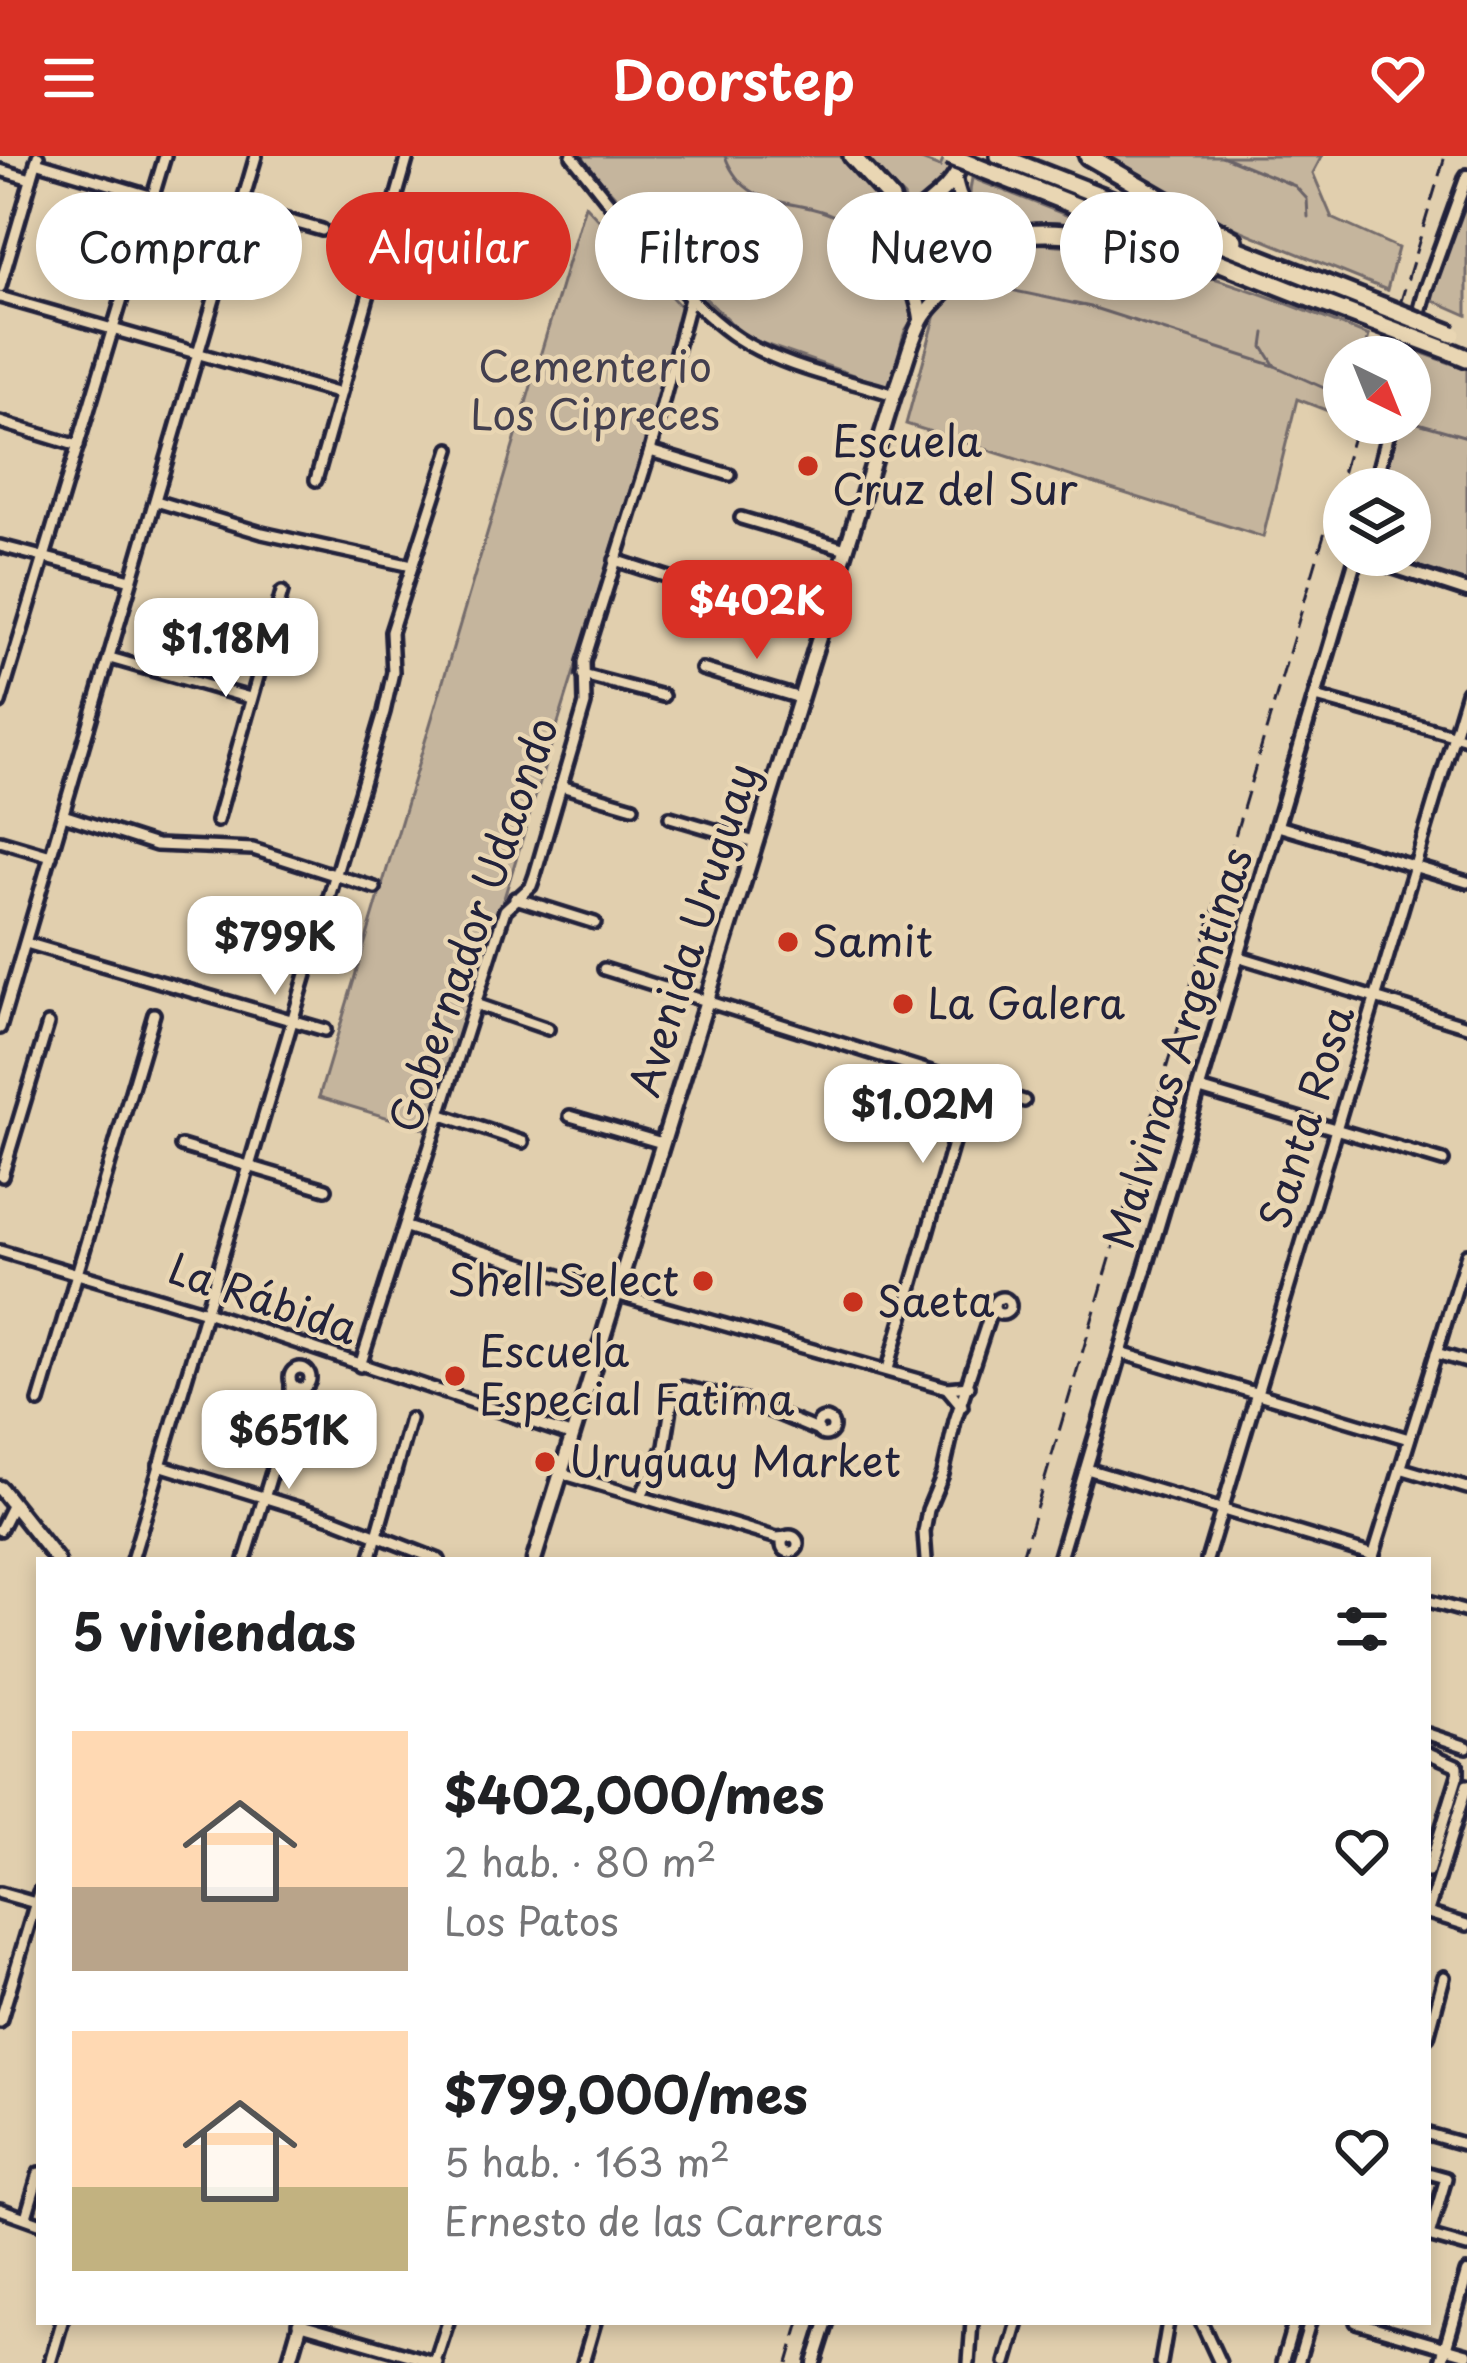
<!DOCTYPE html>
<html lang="es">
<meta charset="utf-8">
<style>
:root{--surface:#fff;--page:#f6f6f6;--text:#202124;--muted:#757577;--accent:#d93025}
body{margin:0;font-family:"Playpen Sans",sans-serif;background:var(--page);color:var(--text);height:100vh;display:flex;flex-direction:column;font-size:45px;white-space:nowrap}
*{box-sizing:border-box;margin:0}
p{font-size:39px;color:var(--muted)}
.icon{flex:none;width:66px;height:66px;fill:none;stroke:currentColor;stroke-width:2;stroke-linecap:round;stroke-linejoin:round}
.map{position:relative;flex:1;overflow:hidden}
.side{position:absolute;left:36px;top:1401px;width:1395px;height:768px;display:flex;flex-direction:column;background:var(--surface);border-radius:0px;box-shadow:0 6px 18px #0003}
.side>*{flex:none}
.top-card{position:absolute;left:36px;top:36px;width:1395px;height:108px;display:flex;gap:24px}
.needle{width:78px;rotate:137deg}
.controls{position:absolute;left:1323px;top:180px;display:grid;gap:24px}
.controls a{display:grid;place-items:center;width:108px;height:108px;border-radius:50%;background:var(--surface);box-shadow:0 6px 18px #0003;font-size:60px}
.price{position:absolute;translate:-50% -102px;padding:0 27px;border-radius:24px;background:#fff;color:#222;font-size:39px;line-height:78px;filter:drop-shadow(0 3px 6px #0008)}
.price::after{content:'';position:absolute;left:50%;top:72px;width:36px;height:27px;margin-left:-18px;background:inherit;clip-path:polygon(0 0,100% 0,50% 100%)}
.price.on{background:var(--accent);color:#fff}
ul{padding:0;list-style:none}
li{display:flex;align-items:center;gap:36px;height:300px;padding:0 36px}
li span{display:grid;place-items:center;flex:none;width:336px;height:240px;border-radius:0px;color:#555}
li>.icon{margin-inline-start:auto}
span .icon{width:144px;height:144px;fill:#fffc;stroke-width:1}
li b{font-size:51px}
h2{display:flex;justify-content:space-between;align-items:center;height:144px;padding:0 36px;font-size:51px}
.chip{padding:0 42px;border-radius:54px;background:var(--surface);box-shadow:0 6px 18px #0003;font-size:42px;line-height:108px}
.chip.on{background:var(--accent);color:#fff}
header{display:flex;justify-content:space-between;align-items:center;height:156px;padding:0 36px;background:var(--accent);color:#fff;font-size:54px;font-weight:600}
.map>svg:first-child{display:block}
</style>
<header><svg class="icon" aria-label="menu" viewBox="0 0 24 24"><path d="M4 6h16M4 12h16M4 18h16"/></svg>Doorstep<svg class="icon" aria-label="heart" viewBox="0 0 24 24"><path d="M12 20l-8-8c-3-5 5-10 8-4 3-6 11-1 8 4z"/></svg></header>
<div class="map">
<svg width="1467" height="2207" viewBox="0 0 1467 2207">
<rect width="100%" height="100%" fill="#e1cfae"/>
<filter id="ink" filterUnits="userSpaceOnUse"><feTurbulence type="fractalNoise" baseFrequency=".00833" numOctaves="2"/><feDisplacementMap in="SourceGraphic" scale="24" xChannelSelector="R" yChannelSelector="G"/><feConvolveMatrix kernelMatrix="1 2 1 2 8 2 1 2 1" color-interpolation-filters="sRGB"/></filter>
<g filter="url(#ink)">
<!-- green -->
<g fill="#c5b59d" stroke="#746c6c" stroke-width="3">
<path d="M580,0h268l23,33 13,5c5,14 32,112 30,120 -1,6 -6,11 -9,17 -7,18 -6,38 -16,54l-10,-1 -132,-46 -46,-44z"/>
<path d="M862,0h49l29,11 5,-11h15l-8,20 -42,40 -6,-19z"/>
<path d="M1101,0h221l-9,17 19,45 66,30 -11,42 -150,-61z"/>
<path d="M972,22l191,75 -68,-16 -110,4c-15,-19 -18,-40 -13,-63z"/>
<path d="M1467,28v131l-43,-19z"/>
<path d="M585,49l95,101 -1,26 -247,799 -113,-34z"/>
<circle cx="937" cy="89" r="24"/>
<path d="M1037,87c27,3 56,4 83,10 86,18 168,50 249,83l-6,21h-19v60l-47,-18 -34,138 -357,-113 32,-117 46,-44 22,-15z"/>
<path d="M1414,194l53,19v214l-94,-28h37v-66h-32l17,-66h15v-56z"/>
</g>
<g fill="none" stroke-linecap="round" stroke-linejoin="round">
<!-- stream -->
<g stroke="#6b6367" stroke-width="3">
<path d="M725,0c20,53 62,42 102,57 18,7 34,18 51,28"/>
<path d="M1222,0l73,30 12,13 1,18"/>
<path d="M982,128l109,23 184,59"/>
<path d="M1265,177l-2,14 12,19 49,22"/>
<path d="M1411,265l56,16"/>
</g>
<!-- minor casing -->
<g stroke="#22223b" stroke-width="18">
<g id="minor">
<path d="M572,0c44,54 110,147 167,183 45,29 105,40 155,56"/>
<path d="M36,6l117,35"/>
<path d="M0,14l31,9"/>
<path d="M241,51l81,23"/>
<path d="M0,131l38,-131"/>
<path d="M0,141l340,97"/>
<path d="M0,266l78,24"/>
<path d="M650,295l80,24"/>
<path d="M316,324l92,-324"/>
<path d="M156,345l106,32 150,33"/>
<path d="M741,362l105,31"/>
<path d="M0,390l131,34"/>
<path d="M615,404l83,27"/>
<path d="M110,502l140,40"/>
<path d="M702,513l98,29"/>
<path d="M583,519l80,21"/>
<path d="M1316,541l151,42"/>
<path d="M0,547l165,-547"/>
<path d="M561,630l72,21"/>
<path d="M63,659l93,30 97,4 122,39"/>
<path d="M670,661l85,25"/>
<path d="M217,665l65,-229"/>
<path d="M1278,670l189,56"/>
<path d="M0,685l51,15"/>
<path d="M515,742l80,25"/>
<path d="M26,787l299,87"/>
<path d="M1240,801l227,69"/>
<path d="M604,813l420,132"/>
<path d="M475,848l73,25"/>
<path d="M0,872l256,-872"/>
<path d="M1200,933l243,72"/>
<path d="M442,959l81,27"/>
<path d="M570,960l92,27"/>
<path d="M181,990l145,43"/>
<path d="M2,1020l46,-152"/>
<path d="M406,1071l210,67 331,94"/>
<path d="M0,1095l206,61 367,124"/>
<circle cx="1002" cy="1150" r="8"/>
<path d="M1121,1197l288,86"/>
<path d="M1436,1197l31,9"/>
<path d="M360,1210l145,-456 26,-24 4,-11 50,-171 -1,-42 66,-211 41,-156"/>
<circle cx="300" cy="1222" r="10"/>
<path d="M888,1213l82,-285"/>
<path d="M291,1228v26l14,-23"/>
<path d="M39,1246l115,-388"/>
<path d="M962,1250l-15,-18 22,-2"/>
<circle cx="825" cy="1271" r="8"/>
<path d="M159,1309l175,54 105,41"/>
<path d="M1400,1312l67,20"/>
<path d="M1087,1313l286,86"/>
<path d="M561,1317l216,65 11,-1"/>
<path d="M641,1340l24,-50 7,-45 10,-14 67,15 70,29"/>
<path d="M0,1374l13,-26"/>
<circle cx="790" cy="1388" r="8"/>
<path d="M132,1404l252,-848 9,-40 -2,-40 59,-183"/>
<path d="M245,1404l46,-150"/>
<path d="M370,1404l40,-141"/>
<path d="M926,1404l-2,-28 4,-22 15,-36 12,-53 38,-116"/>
<path d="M1207,1404l260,-868"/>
<path d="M1372,1404l95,-306"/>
<path d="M1428,1445l39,11"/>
<path d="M1428,1578l39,13"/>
<path d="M1428,1597l30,13v9l-30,97"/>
<path d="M0,1737l39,11"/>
<path d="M1428,1755l39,-126"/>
<path d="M1428,1757l39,12"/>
<path d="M0,1866l39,-130"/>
<path d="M1428,1881l16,-60"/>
<path d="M1428,1978l39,11"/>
<path d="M1428,2017l18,5 -17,58"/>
<path d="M0,2053l39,14"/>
<path d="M26,2061l13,-44"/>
<path d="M1428,2080l39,11"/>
<path d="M1201,2166l19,41"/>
<path d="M1356,2166l111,32"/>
<path d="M298,2167l139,40"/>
<path d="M435,2206l13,-40"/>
<path d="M50,2207l12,-41"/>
<path d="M583,2207l12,-41"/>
<path d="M969,2207l3,-41"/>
<path d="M1006,2207l12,-41"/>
<path d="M1161,2207l7,-41"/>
<path d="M1282,2207l12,-41"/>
<path d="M1298,2207l12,-41"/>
</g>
</g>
<!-- tertiary casing -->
<g stroke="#22223b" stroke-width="20">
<g id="tertiary">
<path d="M1407,201l19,-68 41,-113"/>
<path d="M1374,333l17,-66"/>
<path d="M1357,399l110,36"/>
<path d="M1059,1404l298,-1005"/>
<path d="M814,2207l13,-41"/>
<path d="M1441,2207l26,-90"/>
</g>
</g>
<!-- secondary casing -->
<g stroke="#22223b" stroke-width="21">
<g id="secondary">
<path d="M910,111l19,13 27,-4"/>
<path d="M921,163c-2,-30 -32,-75 -10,-99 15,-17 35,-27 46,-47"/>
<path d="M0,1332l57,72"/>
<path d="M534,1404l360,-1165c11,-25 16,-57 30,-79 14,-21 47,-42 50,-67 3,-17 -16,-49 -19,-71"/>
<path d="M289,2207l12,-41"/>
</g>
</g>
<!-- motorway casing -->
<g stroke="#22223b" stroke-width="24">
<g id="motorway">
<path d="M852,0l39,43 12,36"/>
<path d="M999,0l320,125"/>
<path d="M1088,0l146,84"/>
<path d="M1000,20l312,123"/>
<path d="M971,105c10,-8 20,-18 32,-22 60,-20 148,14 207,29"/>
<path d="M1450,195l17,7"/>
</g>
</g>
<!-- minor -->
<use href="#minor" stroke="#e9d6b3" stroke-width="9"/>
<!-- tertiary -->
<use href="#tertiary" stroke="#e9d6b3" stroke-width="10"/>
<!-- secondary -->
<use href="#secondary" stroke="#e9d6b3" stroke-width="12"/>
<!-- motorway -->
<use href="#motorway" stroke="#e9d6b3" stroke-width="15"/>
<!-- rail -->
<g stroke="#22223b" stroke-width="3" stroke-dasharray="18 9" stroke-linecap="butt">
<path d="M1384,201l61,-201"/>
<path d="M1021,1404l336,-1137"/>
<path d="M788,2207l12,-41"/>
</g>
<!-- motorway-bridge casing -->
<g stroke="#22223b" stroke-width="24" stroke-linecap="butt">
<g id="motorway-bridge">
<path d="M949,0l51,20"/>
<path d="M1319,125l134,53"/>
<path d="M1312,143l138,52"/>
</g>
</g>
<!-- motorway-bridge -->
<use href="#motorway-bridge" stroke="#e9d6b3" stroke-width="15"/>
</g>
</g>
<!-- markers -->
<g fill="#c8321e" stroke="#e9d6b3" stroke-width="4.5">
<circle cx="808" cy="310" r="12"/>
<circle cx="788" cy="786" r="12"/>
<circle cx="903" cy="848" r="12"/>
<circle cx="703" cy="1125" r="12"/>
<circle cx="853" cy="1146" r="12"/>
<circle cx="455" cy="1220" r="12"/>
<circle cx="545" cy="1306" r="12"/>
</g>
<g text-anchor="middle" stroke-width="9" stroke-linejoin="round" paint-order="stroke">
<!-- park labels -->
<g font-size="42" fill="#433f4f" stroke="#e9d6b3">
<text x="595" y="226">Cementerio<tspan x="595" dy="48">Los Cipreces</tspan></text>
</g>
<!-- poi labels -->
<g font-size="42" fill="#22223b" stroke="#e9d6b3" text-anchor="start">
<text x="832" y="301">Escuela<tspan x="832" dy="48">Cruz del Sur</tspan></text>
<text x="812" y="801">Samit</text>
<text x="927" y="863">La Galera</text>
<text x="679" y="1140" text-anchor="end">Shell Select</text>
<text x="877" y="1161">Saeta</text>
<text x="479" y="1211">Escuela<tspan x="479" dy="48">Especial Fatima</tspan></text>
<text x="569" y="1321">Uruguay Market</text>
</g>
<!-- street labels -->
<g font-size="42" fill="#22223b" stroke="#e9d6b3">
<text transform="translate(474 769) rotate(-71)" y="15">Gobernador Udaondo</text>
<text transform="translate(694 774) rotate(-73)" y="15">Avenida Uruguay</text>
<text transform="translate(1178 892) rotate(-73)" y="15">Malvinas Argentinas</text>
<text transform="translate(1307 961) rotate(-73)" y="15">Santa Rosa</text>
<text transform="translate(263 1143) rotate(19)" y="15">La Rábida</text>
</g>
</g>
</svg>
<div class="controls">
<a><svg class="needle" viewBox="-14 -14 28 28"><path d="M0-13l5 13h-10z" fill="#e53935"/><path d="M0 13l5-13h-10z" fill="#757577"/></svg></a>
<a><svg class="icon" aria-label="layers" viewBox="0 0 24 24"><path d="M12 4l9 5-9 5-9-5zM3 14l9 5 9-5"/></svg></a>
</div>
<b class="price on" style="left:757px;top:506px">$402K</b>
<b class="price" style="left:226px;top:544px">$1.18M</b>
<b class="price" style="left:275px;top:842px">$799K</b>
<b class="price" style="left:923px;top:1010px">$1.02M</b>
<b class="price" style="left:289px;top:1336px">$651K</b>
<div class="top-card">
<a class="chip">Comprar</a>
<a class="chip on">Alquilar</a>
<a class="chip">Filtros</a>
<a class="chip">Nuevo</a>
<a class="chip">Piso</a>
</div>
<section class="side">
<h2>5 viviendas<svg class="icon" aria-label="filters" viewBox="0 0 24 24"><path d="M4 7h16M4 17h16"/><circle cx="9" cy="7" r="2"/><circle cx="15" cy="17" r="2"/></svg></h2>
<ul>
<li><span style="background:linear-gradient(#ffd9b3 65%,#b9a48a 0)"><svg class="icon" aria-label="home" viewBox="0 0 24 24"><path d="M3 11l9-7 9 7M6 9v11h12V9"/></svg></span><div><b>$402,000/mes</b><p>2 hab. · 80 m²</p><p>Los Patos</p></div><svg class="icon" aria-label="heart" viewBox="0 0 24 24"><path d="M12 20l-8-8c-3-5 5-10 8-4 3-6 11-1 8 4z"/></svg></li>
<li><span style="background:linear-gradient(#ffd9b3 65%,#c2b280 0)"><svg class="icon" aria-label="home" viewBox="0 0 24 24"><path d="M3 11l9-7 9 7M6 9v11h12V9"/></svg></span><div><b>$799,000/mes</b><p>5 hab. · 163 m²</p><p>Ernesto de las Carreras</p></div><svg class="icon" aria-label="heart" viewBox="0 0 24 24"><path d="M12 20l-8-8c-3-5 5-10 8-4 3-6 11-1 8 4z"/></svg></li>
</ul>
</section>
</div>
